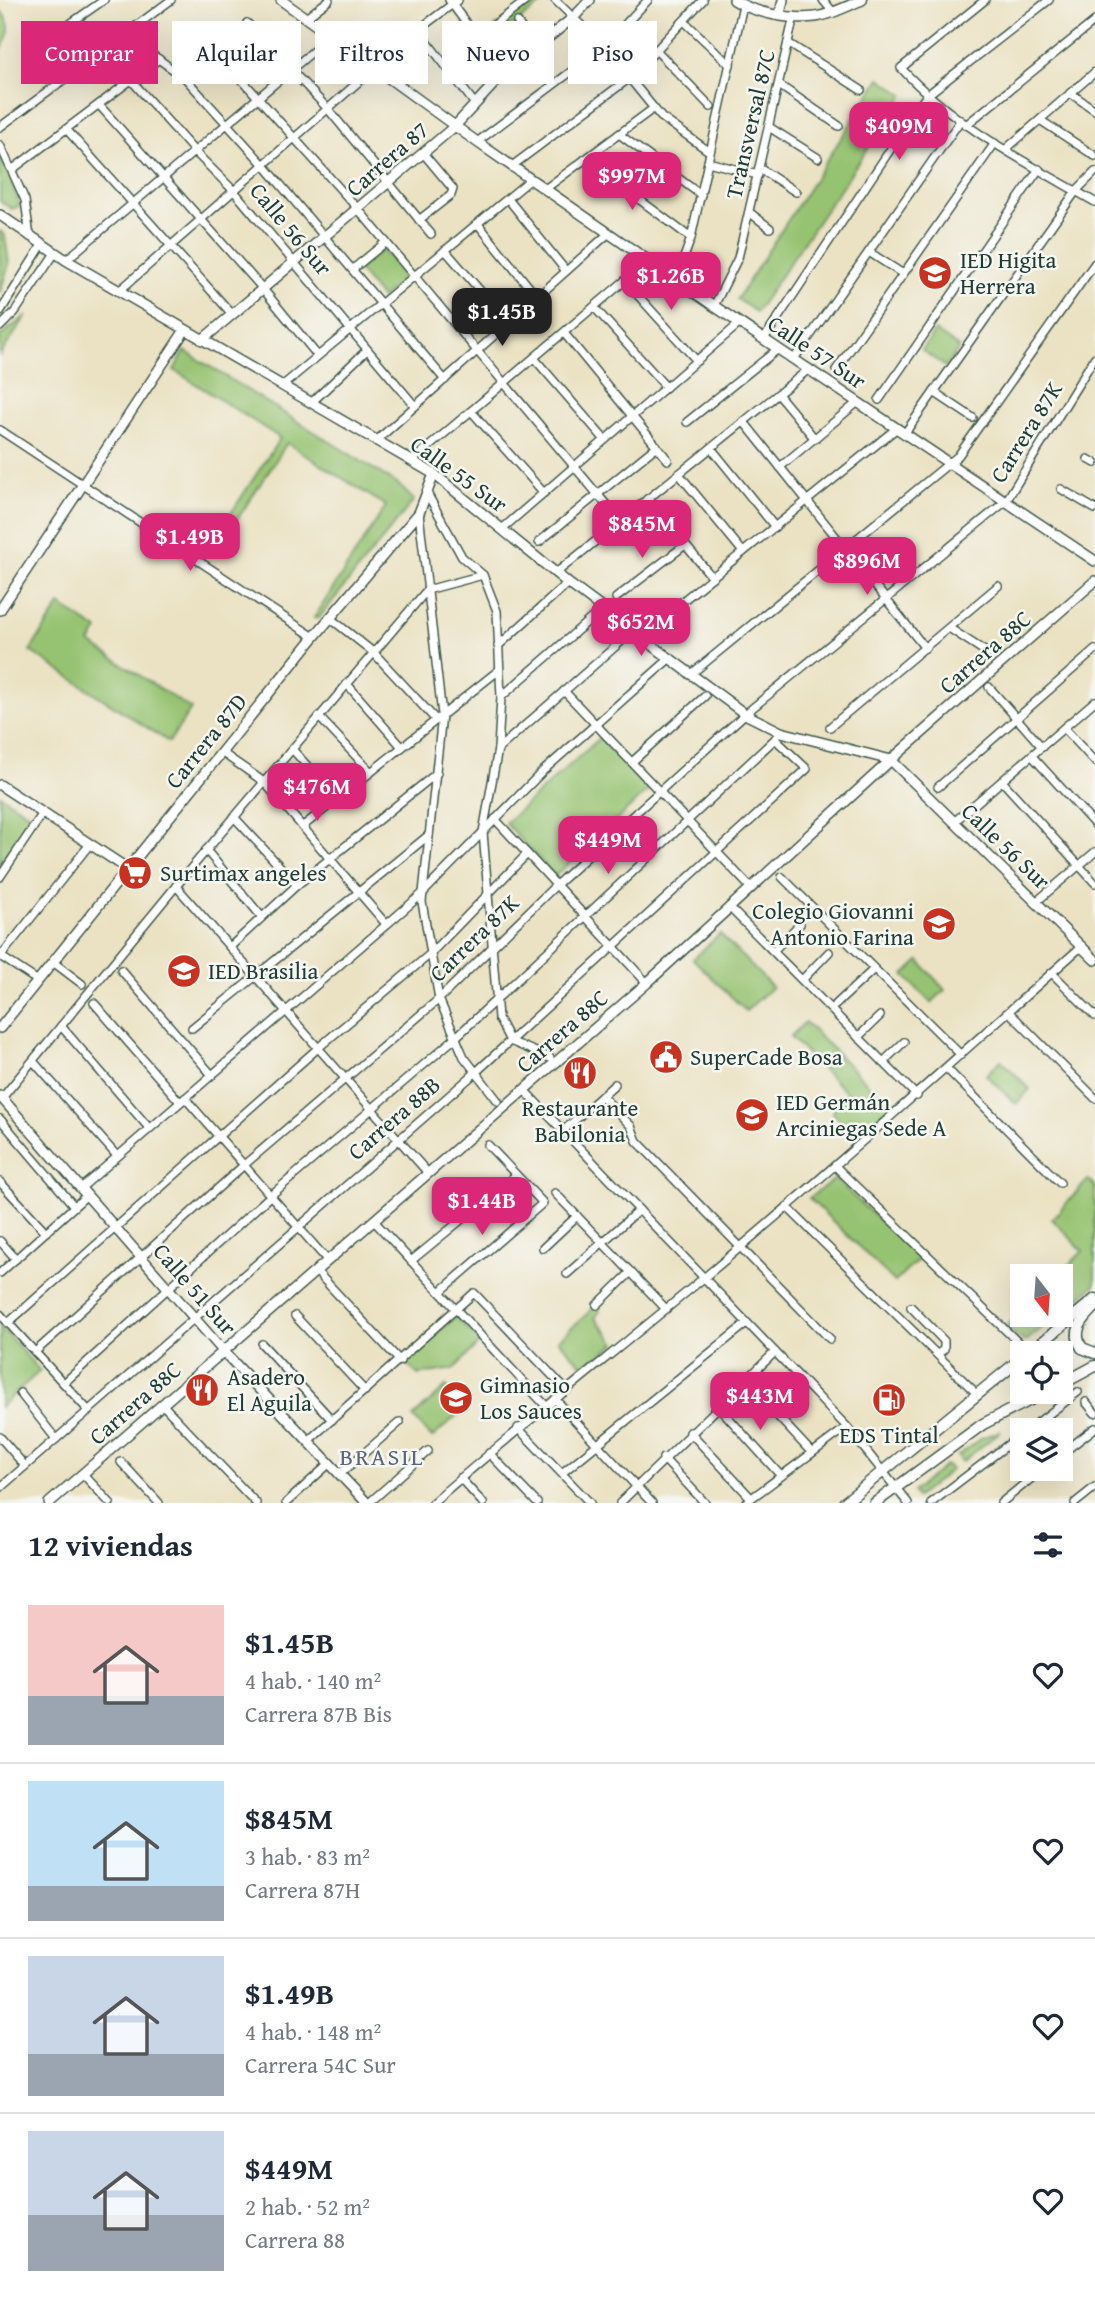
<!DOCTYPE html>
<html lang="es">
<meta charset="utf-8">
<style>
:root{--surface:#fff;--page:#f6f6f7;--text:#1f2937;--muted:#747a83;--line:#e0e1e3;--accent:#db2777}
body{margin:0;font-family:"Gentium Book Plus",serif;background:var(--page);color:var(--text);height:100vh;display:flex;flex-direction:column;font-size:26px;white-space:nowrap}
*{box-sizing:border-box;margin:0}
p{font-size:23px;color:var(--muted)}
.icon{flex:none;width:38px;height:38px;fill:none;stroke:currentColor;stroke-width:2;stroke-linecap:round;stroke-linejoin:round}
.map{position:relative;height:1503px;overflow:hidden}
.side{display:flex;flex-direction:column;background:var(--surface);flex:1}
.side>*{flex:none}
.top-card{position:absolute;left:21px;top:21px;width:700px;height:63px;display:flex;gap:14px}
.needle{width:46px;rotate:163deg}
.controls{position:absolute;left:1010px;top:1264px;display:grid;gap:14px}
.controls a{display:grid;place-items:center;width:63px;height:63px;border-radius:0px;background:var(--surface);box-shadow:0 7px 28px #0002;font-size:35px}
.price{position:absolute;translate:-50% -60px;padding:0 16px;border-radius:14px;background:var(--accent);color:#fff;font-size:23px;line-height:46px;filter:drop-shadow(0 2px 4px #0008)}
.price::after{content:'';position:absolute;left:50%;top:42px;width:21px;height:16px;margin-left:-10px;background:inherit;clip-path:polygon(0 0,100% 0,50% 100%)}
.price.current{background:#222;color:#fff}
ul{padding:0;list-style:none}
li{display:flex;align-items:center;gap:21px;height:175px;padding:0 28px}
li+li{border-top:2px solid var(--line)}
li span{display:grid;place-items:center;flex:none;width:196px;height:140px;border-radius:0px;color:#555}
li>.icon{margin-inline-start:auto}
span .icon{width:84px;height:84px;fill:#fffc;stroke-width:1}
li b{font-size:30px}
h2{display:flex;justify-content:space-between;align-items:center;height:84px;padding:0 28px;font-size:30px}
.chip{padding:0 24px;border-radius:0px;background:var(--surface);box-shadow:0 7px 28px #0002;font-size:24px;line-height:63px}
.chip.current{background:var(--accent);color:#fff}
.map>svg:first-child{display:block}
</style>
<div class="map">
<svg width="1095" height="1503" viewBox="0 0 1095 1503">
<rect width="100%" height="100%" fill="#f6f6f2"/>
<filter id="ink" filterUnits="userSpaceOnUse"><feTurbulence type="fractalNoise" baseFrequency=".0143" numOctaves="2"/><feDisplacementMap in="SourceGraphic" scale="14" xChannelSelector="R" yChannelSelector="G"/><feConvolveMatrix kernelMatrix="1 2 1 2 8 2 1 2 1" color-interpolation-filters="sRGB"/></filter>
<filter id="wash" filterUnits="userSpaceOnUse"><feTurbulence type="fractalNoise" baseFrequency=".00686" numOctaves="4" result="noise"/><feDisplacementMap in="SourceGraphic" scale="28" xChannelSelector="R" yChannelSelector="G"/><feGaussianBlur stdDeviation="1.57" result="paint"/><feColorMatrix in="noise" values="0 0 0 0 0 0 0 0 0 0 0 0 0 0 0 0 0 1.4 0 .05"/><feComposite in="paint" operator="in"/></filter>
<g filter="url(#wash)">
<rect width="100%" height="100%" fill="#ebe2c3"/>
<!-- green -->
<g fill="#96c371" stroke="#5a8052" stroke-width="2">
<path d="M533,0h14l-60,44 -5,-7z"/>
<path d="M0,10c15,16 9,24 0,42z"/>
<path d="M880,78l24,17 -148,217 -19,-13z"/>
<path d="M0,152l20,54 -8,3 -12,-8z"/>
<path d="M0,231l5,4 4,29 -9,29z"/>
<path d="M383,249l24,29 -26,20 -23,-28z"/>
<path d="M27,315l-27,40v-19z"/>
<path d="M935,331l24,17 -13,19 -24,-17z"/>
<path d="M185,351l214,134 15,15 -95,118h-5l72,-112 -99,-63 -73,112 -7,-5 73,-112 -106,-68z"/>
<path d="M60,605l38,25 -8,13 101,66 -22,33 -139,-91z"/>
<path d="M600,738l49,52 -94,86 -50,-53z"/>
<path d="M0,795l32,21 -32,47z"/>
<path d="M720,934l52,53 -26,24 -53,-52z"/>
<path d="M919,961l26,29 -14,13 -27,-28z"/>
<path d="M805,1022l86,85 -34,31 -25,-26 17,-17 -59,-58z"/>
<path d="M1001,1060l29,29 -14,15 -30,-29z"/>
<path d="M835,1179l85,79 -25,24 -86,-84z"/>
<path d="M1088,1180l7,7v98l-34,28 -1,-37h-2l25,-25 -31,-32z"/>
<path d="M597,1305l3,6 -5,7 21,25 -32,24 -26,-27z"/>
<path d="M1022,1311v3h37l-34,28 -20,-15z"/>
<path d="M456,1316l24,26 -26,27 -36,6 -13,-13z"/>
<path d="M0,1326l40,45 -40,36z"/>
<path d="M446,1387l19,21 -33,30 -19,-21z"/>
<path d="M1001,1431l-39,31 -4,-6 23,-18z"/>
<path d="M946,1465l5,5 -34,27 -4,-5z"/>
</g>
</g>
<g filter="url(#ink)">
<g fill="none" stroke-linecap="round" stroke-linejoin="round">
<!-- minor casing -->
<g stroke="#3e5649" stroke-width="10">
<g id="minor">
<path d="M449,0l28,38 50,-38"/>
<path d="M555,0l49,47 57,70 49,35"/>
<path d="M823,0l10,12"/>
<path d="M985,0l-84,68c53,58 126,95 194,134"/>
<path d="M306,18l23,-18"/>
<path d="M517,22l19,25"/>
<path d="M685,22l45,43"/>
<path d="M71,23l33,-23"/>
<path d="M247,23l81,86 103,125"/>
<path d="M418,30l57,74"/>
<path d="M124,34l62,45 78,86 181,215"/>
<path d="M788,43l73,47"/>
<path d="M656,50l55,57"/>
<path d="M217,52l141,157 262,312"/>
<path d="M132,81l63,71 39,39 181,215"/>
<path d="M779,85l60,41"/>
<path d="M1070,93l25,17"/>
<path d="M100,106l163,183 54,66"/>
<path d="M1040,120l55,36"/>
<path d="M966,125l129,-104"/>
<path d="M0,127l171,-127"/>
<path d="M769,127l49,31"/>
<path d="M67,130l165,184"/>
<path d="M619,134l82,61"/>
<path d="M477,142l127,-95 44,-47"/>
<path d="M0,145l25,55 5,37"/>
<path d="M1006,149l89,-77"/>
<path d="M585,159l106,79"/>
<path d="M708,162l50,13"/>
<path d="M512,166l119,-89 72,-77"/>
<path d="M759,168l37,24"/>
<path d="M13,169l146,-110"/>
<path d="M545,189l109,-81"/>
<path d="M508,199l58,72"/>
<path d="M749,212l21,16"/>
<path d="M419,220l32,-25 2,-6 -30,-36"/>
<path d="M478,224l59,73"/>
<path d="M445,250l63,73"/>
<path d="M869,252l34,22"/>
<path d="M66,260l265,-224"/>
<path d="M353,269l33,-27"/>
<path d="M676,280l15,-42 52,-233"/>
<path d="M625,281l72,80"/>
<path d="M119,291l299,-261 40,-30"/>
<path d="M714,306l24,-48 56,-242"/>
<path d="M594,307l72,80"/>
<path d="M0,312l42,-67"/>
<path d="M0,327l15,-15 40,-59"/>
<path d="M564,333l104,127"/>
<path d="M764,339l162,-243 123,-96"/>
<path d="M534,358l71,82"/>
<path d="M794,359l166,-238"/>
<path d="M836,370l159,-227"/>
<path d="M282,386l249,-207"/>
<path d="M934,392l39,26"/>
<path d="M778,394l37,45"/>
<path d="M879,400l160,-231"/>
<path d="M311,403l56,-53"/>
<path d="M471,411l73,82"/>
<path d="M687,422l91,-73"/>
<path d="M744,422l181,226"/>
<path d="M0,430l314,207"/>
<path d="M905,433l171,-242 19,-19"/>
<path d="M376,441l233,-208"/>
<path d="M711,448l64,79"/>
<path d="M1088,459l7,4"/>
<path d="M412,461l236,-200"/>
<path d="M780,467l78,-65"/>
<path d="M679,474l64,78"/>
<path d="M1061,489l34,20"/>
<path d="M428,495l34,62 21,18 14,36 4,86 -3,52 -15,83 15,186 12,23 40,17"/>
<path d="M647,499l65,78"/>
<path d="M419,513l23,202 -20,187 17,97 25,58 34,44"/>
<path d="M502,529l238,-206"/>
<path d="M539,542l118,-96"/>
<path d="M556,573l253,-204"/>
<path d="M616,598l69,-53"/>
<path d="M330,618l43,34 63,68"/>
<path d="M949,628l40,26"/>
<path d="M638,637l259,-209"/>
<path d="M498,646l70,-63"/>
<path d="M690,675l268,-219 137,-193"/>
<path d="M347,684l55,63"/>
<path d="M989,687l53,60"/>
<path d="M564,691l187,197"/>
<path d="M501,697l101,-88"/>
<path d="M319,717l52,55"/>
<path d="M830,727l168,-141"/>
<path d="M1064,728l31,34"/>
<path d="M292,749l45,50"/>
<path d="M498,749l134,-117"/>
<path d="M221,752l43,30 122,142"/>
<path d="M1032,756l63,69"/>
<path d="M632,762l73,-66"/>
<path d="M1002,781l93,102"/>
<path d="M938,787l157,-137"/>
<path d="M234,817l63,68"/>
<path d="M495,819l152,164"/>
<path d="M954,822l141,-121"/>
<path d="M302,827l197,-157"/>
<path d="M206,850l55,66"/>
<path d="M0,877l43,-64"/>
<path d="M782,877l179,178"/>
<path d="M176,886l252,287"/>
<path d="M1036,902l59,-50"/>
<path d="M729,907l188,189"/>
<path d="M230,947l67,-62 140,-112"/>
<path d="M773,951l27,-27"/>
<path d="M0,956l38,25"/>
<path d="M0,957l90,-113"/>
<path d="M53,962l29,22"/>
<path d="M121,970l91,105"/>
<path d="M1052,973l43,43"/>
<path d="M802,980l27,-28"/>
<path d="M94,1003l86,99"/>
<path d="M831,1009l43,-40"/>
<path d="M1009,1012l86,86"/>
<path d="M61,1026l88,102"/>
<path d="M192,1028l237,-193"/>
<path d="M858,1037l22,-21"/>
<path d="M33,1061l84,95"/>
<path d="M883,1062l21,-20"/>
<path d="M947,1069l113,114"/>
<path d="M524,1090l323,337 61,76"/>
<path d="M602,1096l29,30 6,15 193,198"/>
<path d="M2,1098l174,-212 251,-296 56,-15"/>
<path d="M185,1098l143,163"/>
<path d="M0,1119l74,87"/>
<path d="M563,1131l52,-47"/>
<path d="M835,1166l188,181"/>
<path d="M0,1182l46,50"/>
<path d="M81,1188l341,-294 121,-123 125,-111"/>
<path d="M555,1193l111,116"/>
<path d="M787,1207l185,182"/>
<path d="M374,1221l172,185"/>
<path d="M0,1241l16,18"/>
<path d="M543,1248l34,-32"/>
<path d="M411,1261l105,-86"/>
<path d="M316,1271l84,90"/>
<path d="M0,1273l87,-78"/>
<path d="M567,1274l72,-64"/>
<path d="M440,1292l103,-89 -55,-58"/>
<path d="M597,1305l34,-33"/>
<path d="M911,1307l33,34v8l-6,5"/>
<path d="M0,1314l89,97"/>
<path d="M295,1316l70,75"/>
<path d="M8,1323l310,-275 111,-93 98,-101"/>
<path d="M262,1344l70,76"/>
<path d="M35,1352l209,-187 195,-166 117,-114 189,-171 261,-213 89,-144"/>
<path d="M745,1381l67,72"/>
<path d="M64,1383l206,-187 184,-157 322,-301"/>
<path d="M20,1393l36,46"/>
<path d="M555,1399l97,104"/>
<path d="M1086,1402l9,11"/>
<path d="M163,1405l93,98"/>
<path d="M718,1406l63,70"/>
<path d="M518,1428l72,75"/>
<path d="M1028,1430l50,-38"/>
<path d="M690,1432l61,66"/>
<path d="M0,1437l25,29"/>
<path d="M308,1441l166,-148 92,97"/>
<path d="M489,1453l48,50"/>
<path d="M1060,1455l35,-27"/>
<path d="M663,1458l42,45"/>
<path d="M121,1462l38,41"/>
<path d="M562,1473l185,-150"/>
<path d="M83,1474l27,29"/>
<path d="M340,1474l60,-52"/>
<path d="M460,1478l23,25"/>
<path d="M0,1488l475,-415 332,-304 -32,-30"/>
<path d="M286,1503l44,-40"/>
<path d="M369,1503l59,-52"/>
<path d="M432,1503c89,-78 183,-151 274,-227 128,-107 251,-219 376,-330"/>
<path d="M620,1503l155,-151"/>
<path d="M745,1503l102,-76"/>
<path d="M931,1503l91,-69"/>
<path d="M1001,1503l43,-35"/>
<path d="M1075,1503l20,-16"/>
</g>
</g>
<!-- tertiary casing -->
<g stroke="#3e5649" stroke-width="12">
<g id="tertiary">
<path d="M281,0l196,142 237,164 381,255"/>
<path d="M734,0c20,13 57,20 81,17 16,-2 32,-11 47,-17"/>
<path d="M780,14l3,-14"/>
<path d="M0,215l66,45 368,214 134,109 177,131 36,18 110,28"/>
<path d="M202,340l253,-214 49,-53 70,-56 16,-17"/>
<path d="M0,610l185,-280"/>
<path d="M891,760l204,200"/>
<path d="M0,785l128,84"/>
<path d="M0,1028l314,-391 105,-124 15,-39"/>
<path d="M0,1096l224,256 143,151"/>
<path d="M49,1503l598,-520 244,-223 204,-179"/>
</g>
</g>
<!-- secondary casing -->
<g stroke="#3e5649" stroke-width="13">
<g id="secondary">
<path d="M1095,1307c-12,12 -24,24 -13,41l13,5"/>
<path d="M1029,1353l66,-54"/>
<path d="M1060,1385l35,-19"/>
<path d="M844,1503l178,-145"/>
<path d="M875,1503l108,-79 65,-33"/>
</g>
</g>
<!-- minor -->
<use href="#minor" stroke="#fff" stroke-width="7"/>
<!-- tertiary -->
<use href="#tertiary" stroke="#fff" stroke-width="9"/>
<!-- secondary -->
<use href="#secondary" stroke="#fff" stroke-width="10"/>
</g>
</g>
<!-- icons -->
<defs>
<g id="school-disc" transform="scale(1.75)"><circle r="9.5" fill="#c8321e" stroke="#f6f6f2"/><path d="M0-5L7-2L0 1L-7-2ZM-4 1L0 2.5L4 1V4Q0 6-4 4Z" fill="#fff"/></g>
<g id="supermarket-disc" transform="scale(1.75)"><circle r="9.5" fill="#c8321e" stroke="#f6f6f2"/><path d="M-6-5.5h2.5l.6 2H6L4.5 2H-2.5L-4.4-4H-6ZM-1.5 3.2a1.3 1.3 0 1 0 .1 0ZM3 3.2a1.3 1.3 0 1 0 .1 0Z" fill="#fff"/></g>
<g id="civic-disc" transform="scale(1.75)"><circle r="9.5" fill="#c8321e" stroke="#f6f6f2"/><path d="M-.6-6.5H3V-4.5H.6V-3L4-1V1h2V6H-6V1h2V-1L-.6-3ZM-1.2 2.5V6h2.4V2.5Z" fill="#fff"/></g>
<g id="restaurant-disc" transform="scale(1.75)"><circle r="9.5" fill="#c8321e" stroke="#f6f6f2"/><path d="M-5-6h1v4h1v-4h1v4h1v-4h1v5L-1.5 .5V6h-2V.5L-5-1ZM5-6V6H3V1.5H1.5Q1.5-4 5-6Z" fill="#fff"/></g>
<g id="fuel-disc" transform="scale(1.75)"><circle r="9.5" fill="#c8321e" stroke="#f6f6f2"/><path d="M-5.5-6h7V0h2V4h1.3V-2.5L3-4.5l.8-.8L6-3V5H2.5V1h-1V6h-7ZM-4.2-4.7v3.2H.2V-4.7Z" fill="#fff"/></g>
</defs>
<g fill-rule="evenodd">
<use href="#school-disc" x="935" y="273"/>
<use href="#supermarket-disc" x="135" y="873"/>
<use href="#school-disc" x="939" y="924"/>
<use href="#school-disc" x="184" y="971"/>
<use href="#civic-disc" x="666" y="1057"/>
<use href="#restaurant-disc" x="580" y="1073"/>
<use href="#school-disc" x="752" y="1115"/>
<use href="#restaurant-disc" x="202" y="1390"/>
<use href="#school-disc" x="456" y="1398"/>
<use href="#fuel-disc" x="889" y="1400"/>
</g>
<g text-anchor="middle" stroke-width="5" stroke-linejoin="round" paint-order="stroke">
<!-- street labels -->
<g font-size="23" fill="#1f3d34" stroke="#f6f6f2">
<text transform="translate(750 124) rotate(-77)" y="8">Transversal 87C</text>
<text transform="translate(387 159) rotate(-41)" y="8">Carrera 87</text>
<text transform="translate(291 229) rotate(50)" y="8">Calle 56 Sur</text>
<text transform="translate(817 352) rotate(34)" y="8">Calle 57 Sur</text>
<text transform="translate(1026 432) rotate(-58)" y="8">Carrera 87K</text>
<text transform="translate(459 474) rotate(36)" y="8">Calle 55 Sur</text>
<text transform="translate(985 652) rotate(-41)" y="8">Carrera 88C</text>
<text transform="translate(206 741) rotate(-51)" y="8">Carrera 87D</text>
<text transform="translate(1006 846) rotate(44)" y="8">Calle 56 Sur</text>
<text transform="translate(474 938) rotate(-44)" y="8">Carrera 87K</text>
<text transform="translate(562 1031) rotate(-41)" y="8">Carrera 88C</text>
<text transform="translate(394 1118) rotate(-41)" y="8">Carrera 88B</text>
<text transform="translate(195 1289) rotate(49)" y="8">Calle 51 Sur</text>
<text transform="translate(135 1403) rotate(-41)" y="8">Carrera 88C</text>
</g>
<!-- poi labels -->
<g font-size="23" fill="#1f3d34" stroke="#f6f6f2" text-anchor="start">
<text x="960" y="268">IED Higita<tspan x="960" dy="26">Herrera</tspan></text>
<text x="160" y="881">Surtimax angeles</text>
<text x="914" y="919" text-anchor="end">Colegio Giovanni<tspan x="914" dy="26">Antonio Farina</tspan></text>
<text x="208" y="979">IED Brasilia</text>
<text x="690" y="1065">SuperCade Bosa</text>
<text x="776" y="1110">IED Germán<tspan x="776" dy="26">Arciniegas Sede A</tspan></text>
<text x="580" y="1116" text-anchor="middle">Restaurante<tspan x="580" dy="26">Babilonia</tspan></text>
<text x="227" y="1385">Asadero<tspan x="227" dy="26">El Aguila</tspan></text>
<text x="480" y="1393">Gimnasio<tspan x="480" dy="26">Los Sauces</tspan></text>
<text x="889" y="1443" text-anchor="middle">EDS Tintal</text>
</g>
<!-- neighbourhood labels -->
<g font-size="24" letter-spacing="2" fill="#5c667a" stroke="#f6f6f2">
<text x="382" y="1465">BRASIL</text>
</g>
</g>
</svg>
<div class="controls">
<a><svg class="needle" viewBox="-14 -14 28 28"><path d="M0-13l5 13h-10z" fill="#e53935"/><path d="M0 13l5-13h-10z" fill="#747a83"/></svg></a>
<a><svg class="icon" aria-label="locate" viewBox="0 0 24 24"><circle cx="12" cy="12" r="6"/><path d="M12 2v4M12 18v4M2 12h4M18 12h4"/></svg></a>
<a><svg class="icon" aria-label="layers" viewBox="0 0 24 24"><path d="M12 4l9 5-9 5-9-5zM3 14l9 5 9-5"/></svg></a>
</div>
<b class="price" style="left:899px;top:162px">$409M</b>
<b class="price" style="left:632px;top:212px">$997M</b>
<b class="price" style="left:671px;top:312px">$1.26B</b>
<b class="price current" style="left:502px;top:348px">$1.45B</b>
<b class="price" style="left:642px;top:560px">$845M</b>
<b class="price" style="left:190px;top:573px">$1.49B</b>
<b class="price" style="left:867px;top:597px">$896M</b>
<b class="price" style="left:641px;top:658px">$652M</b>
<b class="price" style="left:317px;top:823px">$476M</b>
<b class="price" style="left:608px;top:876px">$449M</b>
<b class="price" style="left:482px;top:1237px">$1.44B</b>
<b class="price" style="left:760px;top:1432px">$443M</b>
<div class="top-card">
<a class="chip current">Comprar</a>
<a class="chip">Alquilar</a>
<a class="chip">Filtros</a>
<a class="chip">Nuevo</a>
<a class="chip">Piso</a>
</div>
</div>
<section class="side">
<h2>12 viviendas<svg class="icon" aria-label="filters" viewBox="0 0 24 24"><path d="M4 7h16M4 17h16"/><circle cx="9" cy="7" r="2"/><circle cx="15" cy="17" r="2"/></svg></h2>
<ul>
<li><span style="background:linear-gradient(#f6c9c9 65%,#9aa5b1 0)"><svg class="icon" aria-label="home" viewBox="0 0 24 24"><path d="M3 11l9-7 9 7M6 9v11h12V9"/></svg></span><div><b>$1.45B</b><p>4 hab. · 140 m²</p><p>Carrera 87B Bis</p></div><svg class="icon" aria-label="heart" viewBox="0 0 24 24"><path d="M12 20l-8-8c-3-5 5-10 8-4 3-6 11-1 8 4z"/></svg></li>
<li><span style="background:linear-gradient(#bfe0f5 75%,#9aa5b1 0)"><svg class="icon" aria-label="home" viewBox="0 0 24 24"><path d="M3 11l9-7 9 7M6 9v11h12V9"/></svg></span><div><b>$845M</b><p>3 hab. · 83 m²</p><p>Carrera 87H</p></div><svg class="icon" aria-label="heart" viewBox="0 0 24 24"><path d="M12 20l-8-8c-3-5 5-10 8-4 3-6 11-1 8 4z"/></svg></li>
<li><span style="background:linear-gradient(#c9d6e8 70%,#9aa5b1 0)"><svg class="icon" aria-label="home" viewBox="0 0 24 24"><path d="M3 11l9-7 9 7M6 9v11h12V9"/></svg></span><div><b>$1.49B</b><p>4 hab. · 148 m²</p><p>Carrera 54C Sur</p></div><svg class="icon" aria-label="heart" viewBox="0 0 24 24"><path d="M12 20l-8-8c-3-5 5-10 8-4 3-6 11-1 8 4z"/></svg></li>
<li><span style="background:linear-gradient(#c9d6e8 60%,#9aa5b1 0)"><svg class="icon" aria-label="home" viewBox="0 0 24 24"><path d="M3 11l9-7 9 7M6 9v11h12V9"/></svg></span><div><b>$449M</b><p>2 hab. · 52 m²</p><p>Carrera 88</p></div><svg class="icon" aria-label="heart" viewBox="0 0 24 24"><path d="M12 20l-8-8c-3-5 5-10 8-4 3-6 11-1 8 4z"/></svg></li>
</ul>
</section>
